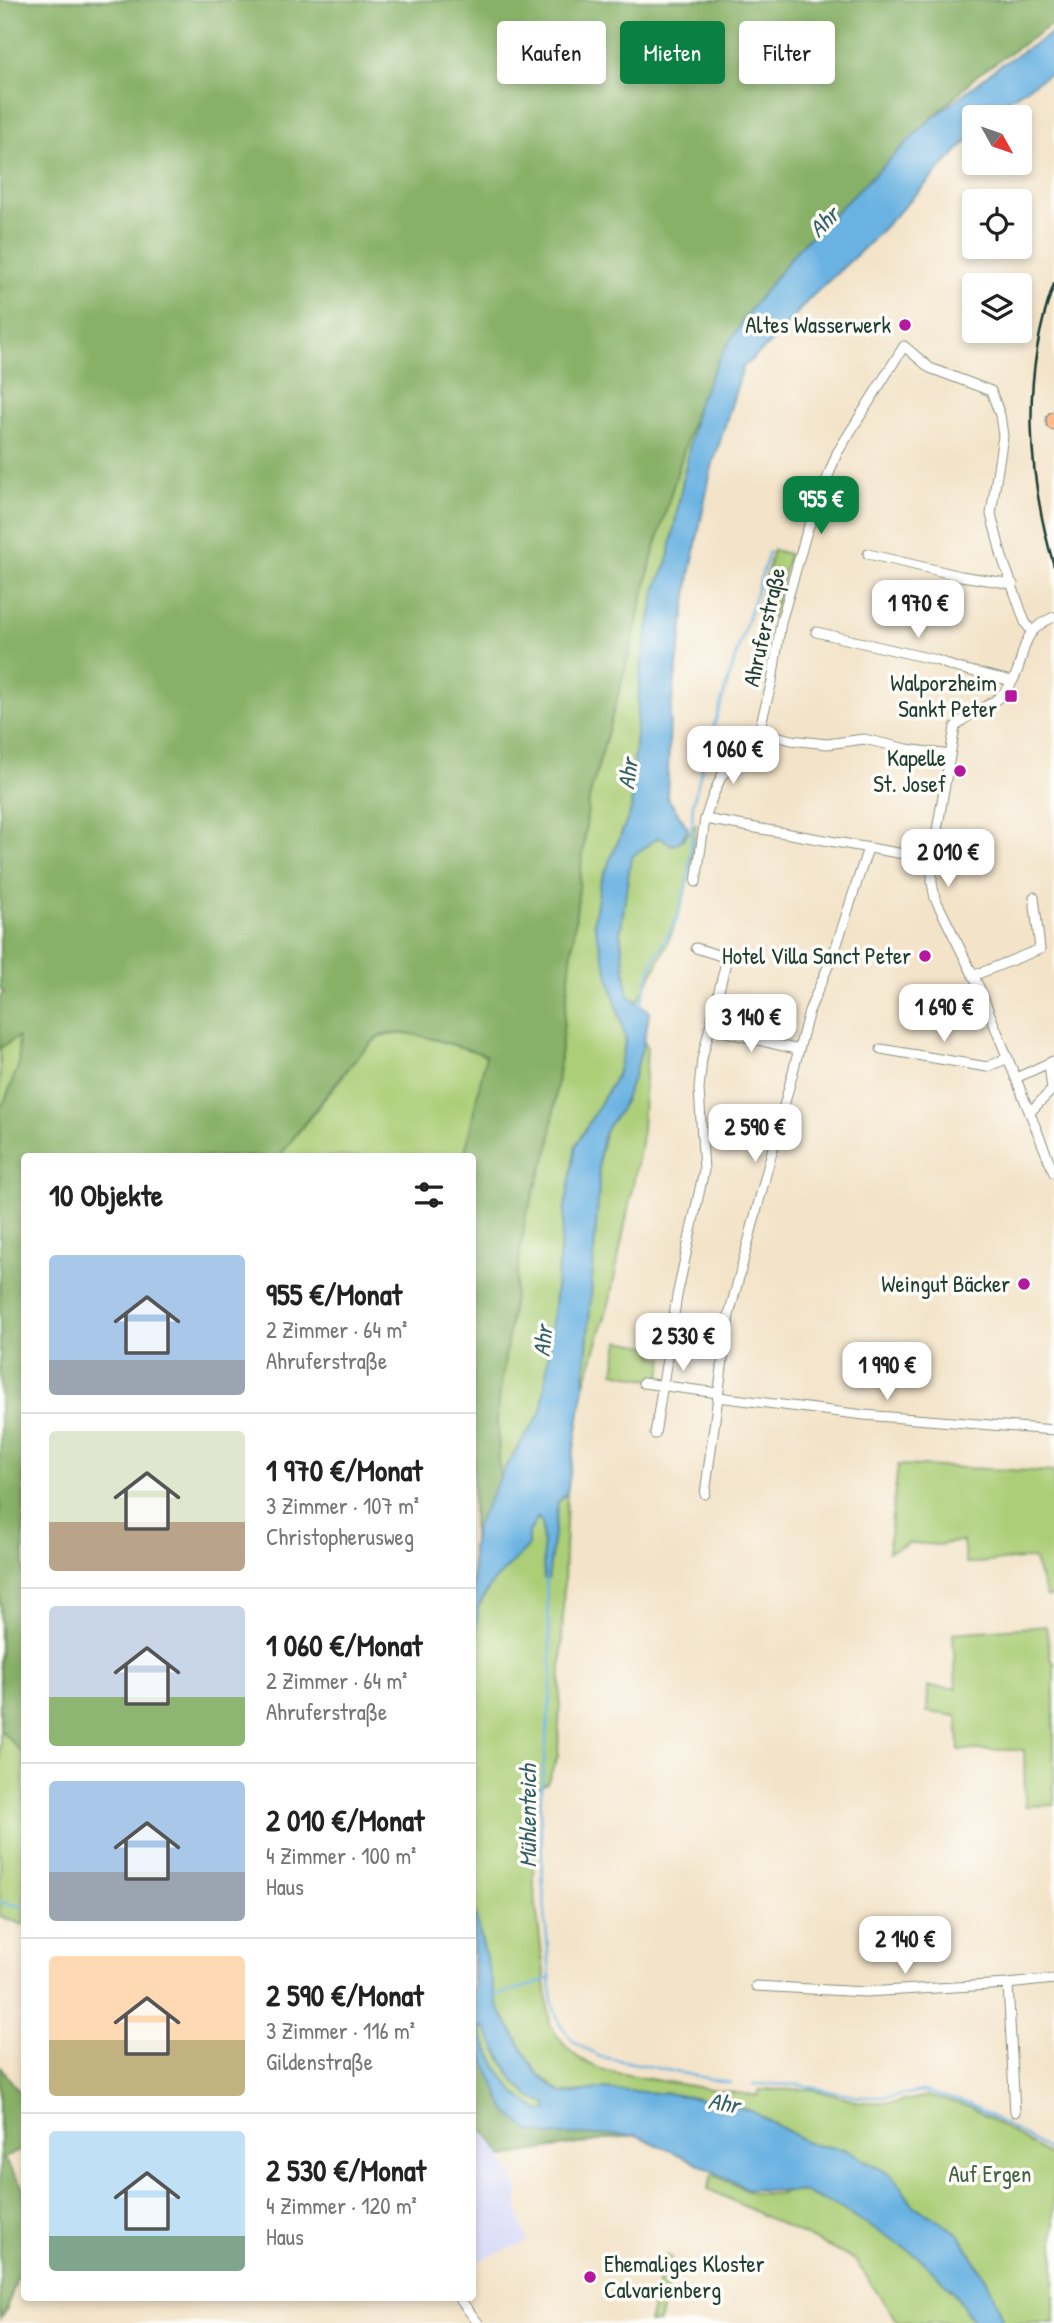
<!DOCTYPE html>
<html lang="de">
<meta charset="utf-8">
<style>
:root{--surface:#fff;--page:#f6f6f6;--text:#222;--muted:#767676;--line:#e0e0e0;--accent:#0b8043}
body{margin:0;font-family:"Patrick Hand",sans-serif;background:var(--page);color:var(--text);height:100vh;display:flex;flex-direction:column;font-size:26px;white-space:nowrap}
*{box-sizing:border-box;margin:0}
p{font-size:23px;color:var(--muted)}
.icon{flex:none;width:38px;height:38px;fill:none;stroke:currentColor;stroke-width:2;stroke-linecap:round;stroke-linejoin:round}
.map{position:relative;flex:1;overflow:hidden}
.drawer{position:absolute;left:21px;top:1153px;width:455px;height:1148px;display:flex;flex-direction:column;background:var(--surface);border-radius:7px;box-shadow:0 4px 10px #0003}
.drawer>*{flex:none}
.guide{position:absolute;left:497px;top:21px;width:452px;height:63px;display:flex;gap:14px}
.needle{width:46px;rotate:130deg}
.tools{position:absolute;left:962px;top:105px;display:grid;gap:14px}
.tools a{display:grid;place-items:center;width:70px;height:70px;border-radius:7px;background:var(--surface);box-shadow:0 4px 10px #0003;font-size:35px}
.price{position:absolute;translate:-50% -60px;padding:0 16px;border-radius:14px;background:#fff;color:#222;font-size:23px;line-height:46px;filter:drop-shadow(0 2px 4px #0008)}
.price::after{content:'';position:absolute;left:50%;top:42px;width:21px;height:16px;margin-left:-10px;background:inherit;clip-path:polygon(0 0,100% 0,50% 100%)}
.price.selected{background:var(--accent);color:#fff}
ul{padding:0;list-style:none}
li{display:flex;align-items:center;gap:21px;height:175px;padding:0 28px}
li+li{border-top:2px solid var(--line)}
li span{display:grid;place-items:center;flex:none;width:196px;height:140px;border-radius:7px;color:#555}
li>.icon{margin-inline-start:auto}
span .icon{width:84px;height:84px;fill:#fffc;stroke-width:1}
li b{font-size:30px}
h2{display:flex;justify-content:space-between;align-items:center;height:84px;padding:0 28px;font-size:30px}
.chip{padding:0 24px;border-radius:7px;background:var(--surface);box-shadow:0 4px 10px #0003;font-size:24px;line-height:63px}
.chip.selected{background:var(--accent);color:#fff}
.map>svg:first-child{display:block}
</style>
<div class="map">
<svg width="1054" height="2323" viewBox="0 0 1054 2323">
<rect width="100%" height="100%" fill="#fdfcf7"/>
<filter id="ink" filterUnits="userSpaceOnUse"><feTurbulence type="fractalNoise" baseFrequency=".0143" numOctaves="2"/><feDisplacementMap in="SourceGraphic" scale="14" xChannelSelector="R" yChannelSelector="G"/><feConvolveMatrix kernelMatrix="1 2 1 2 8 2 1 2 1" color-interpolation-filters="sRGB"/></filter>
<filter id="wash" filterUnits="userSpaceOnUse"><feTurbulence type="fractalNoise" baseFrequency=".00686" numOctaves="4" result="noise"/><feDisplacementMap in="SourceGraphic" scale="28" xChannelSelector="R" yChannelSelector="G"/><feGaussianBlur stdDeviation="1.57" result="paint"/><feColorMatrix in="noise" values="0 0 0 0 0 0 0 0 0 0 0 0 0 0 0 0 0 1.4 0 .05"/><feComposite in="paint" operator="in"/></filter>
<g filter="url(#wash)">
<rect width="100%" height="100%" fill="#f3e3c8"/>
<!-- built -->
<path fill="#d6d8f8" d="M472,2115l31,41 15,35 1,24 9,27 -55,20z"/>
<!-- green -->
<g fill="#abce77" stroke="#658656" stroke-width="2">
<path d="M697,405l-29,156 -12,27 -16,86 -9,137 -31,73 -6,38 32,118 -9,35 -41,70 -11,63 -23,203 -36,55 -6,17 -3,-70 28,-194 25,-75 39,-345 40,-144 23,-97z"/>
<path d="M773,550l16,4 -16,63 -16,-5z"/>
<path d="M696,824c-5,72 -24,116 -59,178l-9,-7 -8,-62 11,-76 28,-20 15,7 8,-4z"/>
<path d="M412,1033l75,22 -23,102h-185l81,-103 20,-18z"/>
<path d="M18,1037l1,27 -15,39 -4,4v-59z"/>
<path d="M643,1040l4,7 -6,97 -31,156 -26,87 15,-200 -1,-23 8,-35 13,-18z"/>
<path d="M619,1341l35,6 -1,9 11,2 -4,24 -46,-10z"/>
<path d="M898,1465l156,7v124l-7,1 -14,-39 -67,6 -3,-23 -25,4 -28,-2 -22,9z"/>
<path d="M567,1493l-9,263 -11,27 -14,8 1,97 16,136c9,16 21,31 37,39 14,8 31,10 47,13 41,8 82,14 124,20l2,-6 52,-1 47,13 36,1 32,-7 44,11 83,51v165h-51l-12,-34 -32,-55 -46,-29 -20,-29 -49,-27 -31,-4 -62,-34 -24,-7 -56,-10 -72,-5 -37,4 -26,-21 -38,-65 -25,-101 -1,-219 6,-80 14,-24 36,-36v-13l10,-17 4,6 2,56h4l10,-77z"/>
<path d="M1046,1626l5,35 3,1v143l-29,1 -1,-56h-65l-2,-34 -30,-4 1,-25 28,1 -3,-55z"/>
<path d="M0,1729l24,26v170l-24,-9z"/>
<path d="M484,2026l3,2 13,30 31,40 16,6 1,5 -6,2c-35,-14 -47,-49 -63,-81z"/>
<path d="M712,2174l40,19 30,1 3,-3 20,1 32,14 82,51 34,34 21,32h-76l-43,-63 -147,-71z"/>
<path d="M667,2255l4,3v10l-12,55h-10l15,-65z"/>
</g>
<!-- forest -->
<g fill="#88b168" stroke="#54774e" stroke-width="2">
<path d="M0,0h1054v23l-78,53 -179,174 -47,60 -30,47 -23,48 -45,153 -23,97 -40,144 -39,345 -25,75 -28,194 3,70 -24,43 -3,21 -1,-390h-8l22,-102c-26,-8 -80,-29 -106,-19 -17,7 -85,100 -101,121h-255v598l-24,-26v-622l4,-4 15,-39 -1,-27 -18,11v-52l4,-3 -4,-5z"/>
<path d="M472,2000l2,25 32,86 44,24h86l-133,21 -30,-42z"/>
<path d="M0,2066l24,32v51l-21,9 21,31v67l-17,53 -7,10z"/>
</g>
<!-- water -->
<g fill="#6bb2e2" stroke="#45788b" stroke-width="2" fill-rule="evenodd">
<path d="M1054,32v39l-46,29 -17,17h-16v16l-110,114 -56,52 -36,42 -30,26 -32,103 -21,104 -20,142 -3,81 21,31 -6,12 -9,5 -14,-8 -28,20 -11,76 8,62 21,16c-2,27 -17,75 -29,99 -4,7 -10,12 -13,18 -9,17 -9,40 -8,59l-15,200 -17,106 -9,9 -10,77h-4l-2,-56 -4,-6 -10,17v13l-36,36 -14,24 -5,80 -1,-140 4,-21 30,-60 36,-55 23,-203 11,-63 41,-70 9,-35 -32,-117 6,-39 31,-73 9,-137 16,-86 12,-27 29,-156 23,-48 30,-47 47,-60 132,-129 70,-55z"/>
<path d="M473,1906l25,101 38,65 13,12 13,9 6,1 31,-5 73,5 55,10 24,7 62,34 31,4 49,27 20,29 46,29 32,55 12,34h-29l-21,-32 -34,-34 -82,-51 -33,-14 -56,-3 -55,-28 -57,-26h-86l-21,-4 -23,-20 -28,-64 -5,-47zM484,2026l30,55 17,17 16,6 1,5 -6,2c-35,-14 -47,-49 -63,-80z"/>
</g>
<g fill="none" stroke-linecap="round" stroke-linejoin="round">
<!-- stream -->
<g stroke="#6bb2e2" stroke-width="2.5">
<path d="M640,1006l14,-47 22,-38 13,-44 4,-74 15,-59 61,-192"/>
<path d="M546,1579l6,98 -12,128 3,81 9,116 8,23 15,18 23,13 132,27"/>
<path d="M0,1902l24,5"/>
<path d="M494,1996l42,-12 15,-7"/>
<path d="M753,2084l48,1 57,12h33l31,-6 48,13 84,49"/>
</g>
</g>
</g>
<g filter="url(#ink)">
<g fill="none" stroke-linecap="round" stroke-linejoin="round">
<!-- street casing -->
<g stroke="#89907e" stroke-width="11">
<g id="street">
<path d="M868,554l93,22 52,8"/>
<path d="M1054,617c-40,16 -25,44 -46,71 -14,19 -38,22 -53,39l-23,132v24l3,15 44,89 75,186"/>
<path d="M816,632l120,28 18,7 58,14"/>
<path d="M759,731l32,9 36,4 37,-5 43,10 43,6"/>
<path d="M705,819l227,40"/>
<path d="M696,882l9,-63 7,-21 9,-21 38,-46 13,-50 9,-59 26,-91 30,-78 67,-107 26,22 61,23 9,24 3,21 -12,78 11,43 23,65 6,9"/>
<path d="M973,976l67,-27 -6,-52"/>
<path d="M709,1028l90,22"/>
<path d="M881,1049l106,18 21,-9"/>
<path d="M1016,1078l37,-17"/>
<path d="M1030,1112l22,-22 -3,-26"/>
<path d="M643,1383l75,10"/>
<path d="M718,1397l146,18 190,15"/>
<path d="M655,1434l22,-138 27,-126 -5,-81 3,-30 25,-101 -31,-10"/>
<path d="M705,1494l24,-179 80,-304 26,-61 33,-102"/>
<path d="M1008,1984l7,128"/>
<path d="M756,1986l109,6 143,-8 46,-5"/>
<path d="M459,2298l19,25"/>
</g>
</g>
<!-- primary casing -->
<g stroke="#89907e" stroke-width="17">
<path id="primary" d="M1054,419v4"/>
</g>
<!-- street -->
<use href="#street" stroke="#fff" stroke-width="9"/>
<!-- primary -->
<use href="#primary" stroke="#fbbb8d" stroke-width="14"/>
<!-- rail -->
<path stroke="#1f3d34" stroke-width="2.5" d="M1054,284c-33,91 -27,190 0,282"/>
</g>
</g>
<!-- markers -->
<g fill="#b5179e" stroke="#fdfcf7" stroke-width="2.5">
<circle cx="905" cy="325" r="7"/>
<rect x="1004" y="689" width="14" height="14" rx="3.5"/>
<circle cx="960" cy="771" r="7"/>
<circle cx="925" cy="956" r="7"/>
<circle cx="1024" cy="1284" r="7"/>
<circle cx="590" cy="2277" r="7"/>
</g>
<g text-anchor="middle" stroke-width="7" stroke-linejoin="round" paint-order="stroke">
<!-- poi labels -->
<g font-size="23" fill="#1f3d34" stroke="#fdfcf7" text-anchor="end">
<text x="891" y="333">Altes Wasserwerk</text>
<text x="997" y="691">Walporzheim<tspan x="997" dy="26">Sankt Peter</tspan></text>
<text x="946" y="766">Kapelle<tspan x="946" dy="26">St. Josef</tspan></text>
<text x="911" y="964">Hotel Villa Sanct Peter</text>
<text x="1010" y="1292">Weingut Bäcker</text>
<text x="604" y="2272" text-anchor="start">Ehemaliges Kloster<tspan x="604" dy="26">Calvarienberg</tspan></text>
</g>
<!-- street labels -->
<g font-size="23" fill="#1f3d34" stroke="#fdfcf7">
<text transform="translate(764 627) rotate(-77)" y="8">Ahruferstraße</text>
</g>
<!-- park labels -->
<g font-size="23" fill="#426145" stroke="#fdfcf7">
<text x="990" y="2182">Auf Ergen</text>
</g>
<!-- water labels -->
<g font-size="24" font-style="italic" fill="#366068" stroke="#fdfcf7">
<text transform="translate(824 222) rotate(-45)" y="8">Ahr</text>
<text transform="translate(628 774) rotate(-83)" y="8">Ahr</text>
<text transform="translate(543 1341) rotate(-85)" y="8">Ahr</text>
<text transform="translate(528 1816) rotate(-90)" y="8">Mühlenteich</text>
<text transform="translate(724 2103) rotate(10)" y="8">Ahr</text>
</g>
</g>
</svg>
<div class="tools">
<a><svg class="needle" viewBox="-14 -14 28 28"><path d="M0-13l5 13h-10z" fill="#e53935"/><path d="M0 13l5-13h-10z" fill="#767676"/></svg></a>
<a><svg class="icon" aria-label="locate" viewBox="0 0 24 24"><circle cx="12" cy="12" r="6"/><path d="M12 2v4M12 18v4M2 12h4M18 12h4"/></svg></a>
<a><svg class="icon" aria-label="layers" viewBox="0 0 24 24"><path d="M12 4l9 5-9 5-9-5zM3 14l9 5 9-5"/></svg></a>
</div>
<b class="price selected" style="left:821px;top:536px">955 €</b>
<b class="price" style="left:918px;top:640px">1 970 €</b>
<b class="price" style="left:733px;top:786px">1 060 €</b>
<b class="price" style="left:948px;top:889px">2 010 €</b>
<b class="price" style="left:944px;top:1044px">1 690 €</b>
<b class="price" style="left:751px;top:1054px">3 140 €</b>
<b class="price" style="left:755px;top:1164px">2 590 €</b>
<b class="price" style="left:683px;top:1373px">2 530 €</b>
<b class="price" style="left:887px;top:1402px">1 990 €</b>
<b class="price" style="left:905px;top:1976px">2 140 €</b>
<div class="guide">
<a class="chip">Kaufen</a>
<a class="chip selected">Mieten</a>
<a class="chip">Filter</a>
</div>
<section class="drawer">
<h2>10 Objekte<svg class="icon" aria-label="filters" viewBox="0 0 24 24"><path d="M4 7h16M4 17h16"/><circle cx="9" cy="7" r="2"/><circle cx="15" cy="17" r="2"/></svg></h2>
<ul>
<li><span style="background:linear-gradient(#a9c7e8 75%,#9aa5b1 0)"><svg class="icon" aria-label="home" viewBox="0 0 24 24"><path d="M3 11l9-7 9 7M6 9v11h12V9"/></svg></span><div><b>955 €/Monat</b><p>2 Zimmer · 64 m²</p><p>Ahruferstraße</p></div></li>
<li><span style="background:linear-gradient(#dfe7d0 65%,#b9a48a 0)"><svg class="icon" aria-label="home" viewBox="0 0 24 24"><path d="M3 11l9-7 9 7M6 9v11h12V9"/></svg></span><div><b>1 970 €/Monat</b><p>3 Zimmer · 107 m²</p><p>Christopherusweg</p></div></li>
<li><span style="background:linear-gradient(#c9d6e8 65%,#8fb573 0)"><svg class="icon" aria-label="home" viewBox="0 0 24 24"><path d="M3 11l9-7 9 7M6 9v11h12V9"/></svg></span><div><b>1 060 €/Monat</b><p>2 Zimmer · 64 m²</p><p>Ahruferstraße</p></div></li>
<li><span style="background:linear-gradient(#a9c7e8 65%,#9aa5b1 0)"><svg class="icon" aria-label="home" viewBox="0 0 24 24"><path d="M3 11l9-7 9 7M6 9v11h12V9"/></svg></span><div><b>2 010 €/Monat</b><p>4 Zimmer · 100 m²</p><p>Haus</p></div></li>
<li><span style="background:linear-gradient(#ffd9b3 60%,#c2b280 0)"><svg class="icon" aria-label="home" viewBox="0 0 24 24"><path d="M3 11l9-7 9 7M6 9v11h12V9"/></svg></span><div><b>2 590 €/Monat</b><p>3 Zimmer · 116 m²</p><p>Gildenstraße</p></div></li>
<li><span style="background:linear-gradient(#bfe0f5 75%,#7fa58c 0)"><svg class="icon" aria-label="home" viewBox="0 0 24 24"><path d="M3 11l9-7 9 7M6 9v11h12V9"/></svg></span><div><b>2 530 €/Monat</b><p>4 Zimmer · 120 m²</p><p>Haus</p></div></li>
</ul>
</section>
</div>
